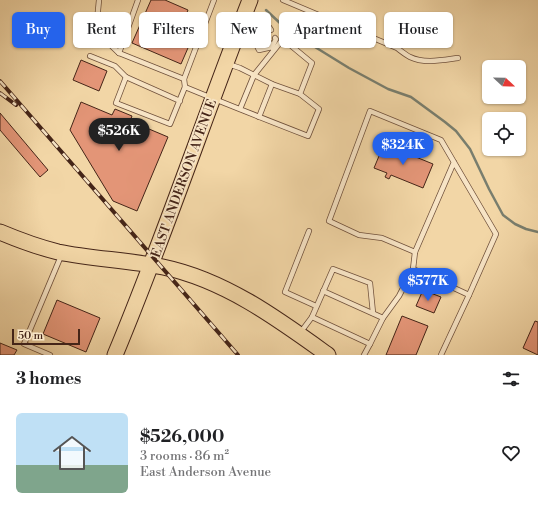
<!DOCTYPE html>
<meta charset="utf-8">
<style>
:root{--surface:#fff;--page:#f2f2f2;--text:#202124;--muted:#757577;--line:#e0e0e0;--accent:#2563eb}
body{margin:0;font-family:"Libre Bodoni",serif;background:var(--page);color:var(--text);height:100vh;display:flex;flex-direction:column;font-size:15px;white-space:nowrap}
*{box-sizing:border-box;margin:0}
p{font-size:13px;color:var(--muted)}
.icon{flex:none;width:22px;height:22px;fill:none;stroke:currentColor;stroke-width:2;stroke-linecap:round;stroke-linejoin:round}
.map{position:relative;height:355px;overflow:hidden}
.panel{display:flex;flex-direction:column;background:var(--surface);flex:1}
.panel>*{flex:none}
.banner{position:absolute;left:12px;top:12px;width:514px;height:36px;display:flex;gap:8px}
.needle{width:26px;rotate:112deg}
.tools{position:absolute;left:482px;top:60px;display:grid;gap:8px}
.tools a{display:grid;place-items:center;width:44px;height:44px;border-radius:6px;background:var(--surface);box-shadow:0 1px 3px #0004;font-size:20px}
.scale{position:absolute;left:12px;bottom:10px;width:68px;box-sizing:border-box;padding-left:4px;border:2px solid #452518;border-top:0;font-size:11px;line-height:14px;white-space:nowrap;color:#452518;-webkit-text-stroke:3px #f7e4c5;paint-order:stroke}
.price{position:absolute;translate:-50% -34px;padding:0 9px;border-radius:14px;background:var(--accent);color:#fff;font-size:13px;line-height:26px;filter:drop-shadow(0 1px 2px #0008)}
.price::after{content:'';position:absolute;left:50%;top:24px;width:12px;height:9px;margin-left:-6px;background:inherit;clip-path:polygon(0 0,100% 0,50% 100%)}
.price.current{background:#222;color:#fff}
ul{padding:0;list-style:none}
li{display:flex;align-items:center;gap:12px;height:100px;padding:0 16px}
li+li{border-top:1px solid var(--line)}
li span{display:grid;place-items:center;flex:none;width:112px;height:80px;border-radius:6px;color:#555}
li>.icon{margin-inline-start:auto}
span .icon{width:48px;height:48px;fill:#fffc;stroke-width:1}
li b{font-size:17px}
h2{display:flex;justify-content:space-between;align-items:center;height:48px;padding:0 16px;font-size:17px}
.tag{padding:0 14px;border-radius:6px;background:var(--surface);box-shadow:0 1px 3px #0004;font-size:14px;line-height:36px}
.tag.current{background:var(--accent);color:#fff}
.map>svg:first-child{display:block}
</style>
<div class="map">
<svg width="538" height="355" viewBox="0 0 538 355">
<rect width="100%" height="100%" fill="#f2d6a6"/>
<filter id="stains"><feTurbulence type="fractalNoise" baseFrequency=".005" numOctaves="4"/><feColorMatrix values="0 0 0 0 .2 0 0 0 0 .09 0 0 0 0 .02 0 0 0 .5 -.17"/></filter>
<radialGradient id="worn" r=".72"><stop offset=".6" stop-color="#630" stop-opacity="0"/><stop offset="1" stop-color="#630" stop-opacity=".3"/></radialGradient>
<g fill="none" stroke-linecap="round" stroke-linejoin="round">
<!-- stream -->
<path stroke="#797e6e" stroke-width="2.5" d="M266,10l15,14 34,23 34,21 39,21 23,8 34,25 11,9 14,18 19,40 14,26 12,9 11,5 12,3"/>
</g>
<!-- building -->
<g fill="#e39577" stroke="#452518">
<path d="M151,0h14l23,10 -7,17 6,2 -4,9 8,3 -10,23 -49,-21z"/>
<path d="M81,60l26,11 -8,20 -26,-11z"/>
<path d="M81,102l31,13 3,-6 17,7 -2,5 38,16 -31,74 -24,-10 -43,-71z"/>
<path d="M0,113l48,57 -8,7 -40,-47z"/>
<path d="M384,144l49,20 -10,24 -32,-13 -2,4 -4,-2 2,-4 -13,-5z"/>
<path d="M423,290l18,7 -7,16 -18,-7z"/>
<path d="M57,300l43,18 -14,34 -43,-18z"/>
<path d="M402,316l26,10 -12,29h-30z"/>
<path d="M535,321l3,1v33l-15,-7z"/>
<path d="M0,343l17,7 -3,5h-14z"/>
</g>
<g fill="none" stroke-linecap="round" stroke-linejoin="round">
<!-- service casing -->
<g stroke="#70513c" stroke-width="6">
<g id="service">
<path d="M99,0l-3,31 23,22"/>
<path d="M138,0l-19,53 65,26"/>
<path d="M283,0l114,48c4,3 9,7 13,9 14,7 33,3 48,1"/>
<path d="M244,21l17,7 8,-1 2,3"/>
<path d="M261,28l-7,12 5,10 13,-3 -3,-5"/>
<path d="M261,28l3,6"/>
<path d="M273,49l-1,-2 4,-8 -1,-1"/>
<path d="M90,56l25,10 11,11"/>
<path d="M228,64l12,4 32,16 28,10"/>
<path d="M185,87l-1,-8 30,-79"/>
<path d="M180,101l-54,-24 -10,26 54,21 15,-37c41,17 82,33 123,49l11,-27 -19,-15 12,-31 -29,-24 -29,36 -14,34"/>
<path d="M259,117l13,-33"/>
<path d="M309,231l-24,61 31,14"/>
<path d="M415,252l-2,17 56,26"/>
<path d="M312,317l58,27 13,-26 -60,-27"/>
<path d="M383,318l16,-22 14,-27"/>
<path d="M300,333l12,-16 21,-48 37,14 3,30"/>
<path d="M50,355l-26,-11 37,-88"/>
<path d="M364,355l6,-11"/>
<path d="M441,355l28,-60 27,-61 -55,-94 -71,-29 -41,110 30,14 23,3 33,14 39,-90"/>
</g>
</g>
<!-- primary casing -->
<g stroke="#452518" stroke-width="17">
<g id="primary">
<path d="M0,232c19,8 38,15 58,20 34,7 70,8 105,15 62,13 115,52 165,88"/>
<path d="M115,355c49,-117 89,-237 135,-355"/>
</g>
</g>
<!-- service -->
<use href="#service" stroke="#f7e4c5" stroke-width="4.5"/>
<!-- primary -->
<use href="#primary" stroke="#f2d6a6" stroke-width="15"/>
<!-- rail casing -->
<g stroke="#452518" stroke-width="4">
<g id="rail">
<path d="M0,81l238,274"/>
<path d="M0,93l16,12"/>
</g>
</g>
<!-- rail -->
<use href="#rail" stroke="#f7e4c5" stroke-width="2.5" stroke-dasharray="8" stroke-linecap="butt"/>
</g>
<g text-anchor="middle" stroke-width="3.5" stroke-linejoin="round" paint-order="stroke">
<!-- street labels -->
<g font-size="13" fill="#452518" stroke="#f7e4c5">
<text transform="translate(183 178) rotate(-70)" y="5">EAST ANDERSON AVENUE</text>
</g>
</g>
<rect width="100%" height="100%" filter="url(#stains)"/>
<rect width="100%" height="100%" fill="url(#worn)"/>
</svg>
<div class="tools">
<a><svg class="needle" viewBox="-14 -14 28 28"><path d="M0-13l5 13h-10z" fill="#e53935"/><path d="M0 13l5-13h-10z" fill="#757577"/></svg></a>
<a><svg class="icon" aria-label="locate" viewBox="0 0 24 24"><circle cx="12" cy="12" r="6"/><path d="M12 2v4M12 18v4M2 12h4M18 12h4"/></svg></a>
</div>
<div class="scale">50 m</div>
<b class="price current" style="left:119px;top:152px">$526K</b>
<b class="price" style="left:403px;top:166px">$324K</b>
<b class="price" style="left:428px;top:302px">$577K</b>
<div class="banner">
<a class="tag current">Buy</a>
<a class="tag">Rent</a>
<a class="tag">Filters</a>
<a class="tag">New</a>
<a class="tag">Apartment</a>
<a class="tag">House</a>
</div>
</div>
<section class="panel">
<h2>3 homes<svg class="icon" aria-label="filters" viewBox="0 0 24 24"><path d="M4 7h16M4 17h16"/><circle cx="9" cy="7" r="2"/><circle cx="15" cy="17" r="2"/></svg></h2>
<ul>
<li><span style="background:linear-gradient(#bfe0f5 65%,#7fa58c 0)"><svg class="icon" aria-label="home" viewBox="0 0 24 24"><path d="M3 11l9-7 9 7M6 9v11h12V9"/></svg></span><div><b>$526,000</b><p>3 rooms · 86 m²</p><p>East Anderson Avenue</p></div><svg class="icon" aria-label="heart" viewBox="0 0 24 24"><path d="M12 20l-8-8c-3-5 5-10 8-4 3-6 11-1 8 4z"/></svg></li>
</ul>
</section>
